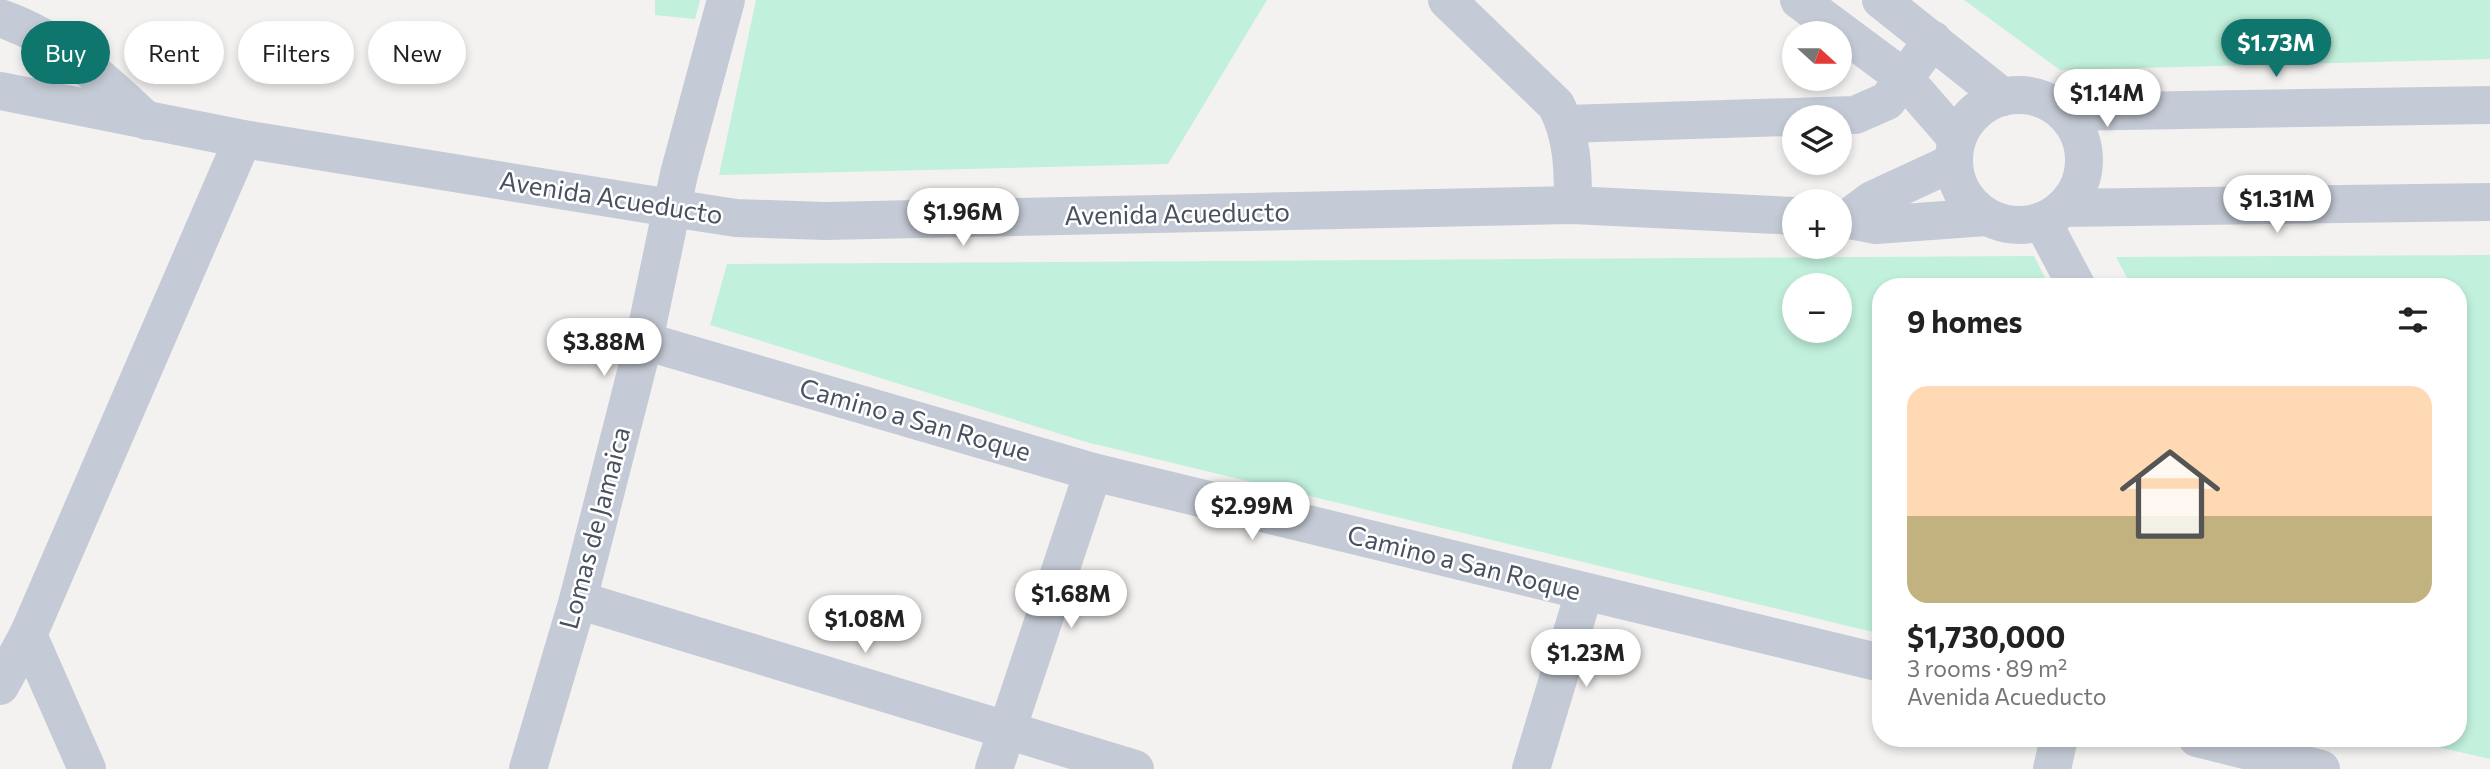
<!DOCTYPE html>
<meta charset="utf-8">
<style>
:root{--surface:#fff;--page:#f6f6f6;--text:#222;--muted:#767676;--accent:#0f766e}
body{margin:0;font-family:Commissioner,sans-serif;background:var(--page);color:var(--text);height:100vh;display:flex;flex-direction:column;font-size:26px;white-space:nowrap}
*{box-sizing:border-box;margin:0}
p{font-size:23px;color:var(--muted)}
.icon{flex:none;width:38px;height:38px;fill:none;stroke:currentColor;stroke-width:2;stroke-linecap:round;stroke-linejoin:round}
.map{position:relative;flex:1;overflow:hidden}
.panel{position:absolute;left:1872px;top:278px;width:595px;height:469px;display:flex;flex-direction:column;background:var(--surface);border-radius:28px;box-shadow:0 4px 10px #0003}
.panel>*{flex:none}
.hud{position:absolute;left:21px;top:21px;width:665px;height:63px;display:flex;gap:14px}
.needle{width:46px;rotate:111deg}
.buttons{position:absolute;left:1782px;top:21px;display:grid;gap:14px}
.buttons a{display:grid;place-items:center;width:70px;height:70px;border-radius:50%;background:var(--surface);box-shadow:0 4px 10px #0003;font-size:35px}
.price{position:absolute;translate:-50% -60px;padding:0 16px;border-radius:24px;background:#fff;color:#222;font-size:23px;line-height:46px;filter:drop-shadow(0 2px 4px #0008)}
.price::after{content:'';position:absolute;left:50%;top:42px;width:21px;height:16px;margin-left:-10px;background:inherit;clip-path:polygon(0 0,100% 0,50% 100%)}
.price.selected{background:var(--accent);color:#fff}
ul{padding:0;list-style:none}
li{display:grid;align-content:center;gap:14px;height:371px;padding:0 35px}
li span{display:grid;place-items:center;height:217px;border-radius:21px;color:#555}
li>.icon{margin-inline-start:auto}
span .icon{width:126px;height:126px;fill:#fffc;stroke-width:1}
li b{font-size:30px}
h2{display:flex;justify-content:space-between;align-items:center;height:84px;padding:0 35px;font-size:30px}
.chip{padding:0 24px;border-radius:32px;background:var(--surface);box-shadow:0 4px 10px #0003;font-size:24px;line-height:63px}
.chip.selected{background:var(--accent);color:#fff}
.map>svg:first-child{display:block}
</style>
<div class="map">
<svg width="2490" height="769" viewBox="0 0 2490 769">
<rect width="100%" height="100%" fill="#f4f2f1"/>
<!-- green -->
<g fill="#c1f0dc" fill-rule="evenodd">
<path d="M655,0h45l-5,19 -40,-4z"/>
<path d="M756,0h511l-99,164 -449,11z"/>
<path d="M1964,0h526v59l-430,11z"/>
<path d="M2490,255v504l-87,-20 56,-1v-451h-327l-16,-30z"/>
<path d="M2034,256l16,31h-169v347l-795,-192 -376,-117 17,-61zM1839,285v46h-45v-46z"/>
</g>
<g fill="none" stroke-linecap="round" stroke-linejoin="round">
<!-- minor -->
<g stroke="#c5cbd6" stroke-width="38">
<path d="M1447,0l109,105c17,32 17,65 17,100"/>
<path d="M1799,0l105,78 53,61"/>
<path d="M1881,0l122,97"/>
<path d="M0,18c61,21 101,60 147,103"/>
<path d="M0,91l243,48 428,69 65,10 89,3 748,-16 221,11"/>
<circle cx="2019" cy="160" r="65"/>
<path d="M2063,112l427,-7"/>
<path d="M1566,124l289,-9 32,-14 46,-61"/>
<path d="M2063,208l427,-6"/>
<path d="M1839,218l37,7 110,-8"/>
<path d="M1848,218l24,-18 80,-37"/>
<path d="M2042,221l35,66"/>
<path d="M644,341l449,131 788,191"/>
<path d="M578,600l557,169"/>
<path d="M28,635l59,134"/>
<path d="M0,686l28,-51 215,-496"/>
<path d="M2197,738l124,31"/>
<path d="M528,769l50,-169 66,-259 35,-167 47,-174"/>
<path d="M994,769l99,-297"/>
<path d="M1531,769l53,-176"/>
<path d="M2052,769l7,-31"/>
</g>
</g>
<g text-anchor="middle" stroke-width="5" stroke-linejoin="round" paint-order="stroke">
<!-- street labels -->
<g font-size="26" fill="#49515f" stroke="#fff">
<text transform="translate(611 198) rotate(9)" y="9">Avenida Acueducto</text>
<text transform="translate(1177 214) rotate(-1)" y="9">Avenida Acueducto</text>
<text transform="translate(915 420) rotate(16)" y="9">Camino a San Roque</text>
<text transform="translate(595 528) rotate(-75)" y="9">Lomas de Jamaica</text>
<text transform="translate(1464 563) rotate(14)" y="9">Camino a San Roque</text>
</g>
</g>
</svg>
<div class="buttons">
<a><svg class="needle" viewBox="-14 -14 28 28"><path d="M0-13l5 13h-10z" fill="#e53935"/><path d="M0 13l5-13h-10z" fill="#767676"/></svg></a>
<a><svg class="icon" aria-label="layers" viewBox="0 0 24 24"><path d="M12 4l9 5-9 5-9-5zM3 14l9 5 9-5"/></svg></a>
<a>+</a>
<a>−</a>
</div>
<b class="price selected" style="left:2276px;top:79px">$1.73M</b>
<b class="price" style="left:2107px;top:129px">$1.14M</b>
<b class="price" style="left:2277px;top:235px">$1.31M</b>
<b class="price" style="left:963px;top:248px">$1.96M</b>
<b class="price" style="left:604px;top:378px">$3.88M</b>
<b class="price" style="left:1252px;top:542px">$2.99M</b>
<b class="price" style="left:1071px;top:630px">$1.68M</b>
<b class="price" style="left:865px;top:655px">$1.08M</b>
<b class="price" style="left:1586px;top:689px">$1.23M</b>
<div class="hud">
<a class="chip selected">Buy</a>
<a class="chip">Rent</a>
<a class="chip">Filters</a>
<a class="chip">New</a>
</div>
<section class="panel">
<h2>9 homes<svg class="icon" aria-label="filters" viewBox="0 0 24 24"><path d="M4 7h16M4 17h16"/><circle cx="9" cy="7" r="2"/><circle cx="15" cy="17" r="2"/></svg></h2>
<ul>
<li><span style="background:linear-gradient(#ffd9b3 60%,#c2b280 0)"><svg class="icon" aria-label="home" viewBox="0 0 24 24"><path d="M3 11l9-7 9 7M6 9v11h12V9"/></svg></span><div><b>$1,730,000</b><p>3 rooms · 89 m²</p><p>Avenida Acueducto</p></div></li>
</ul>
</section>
</div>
